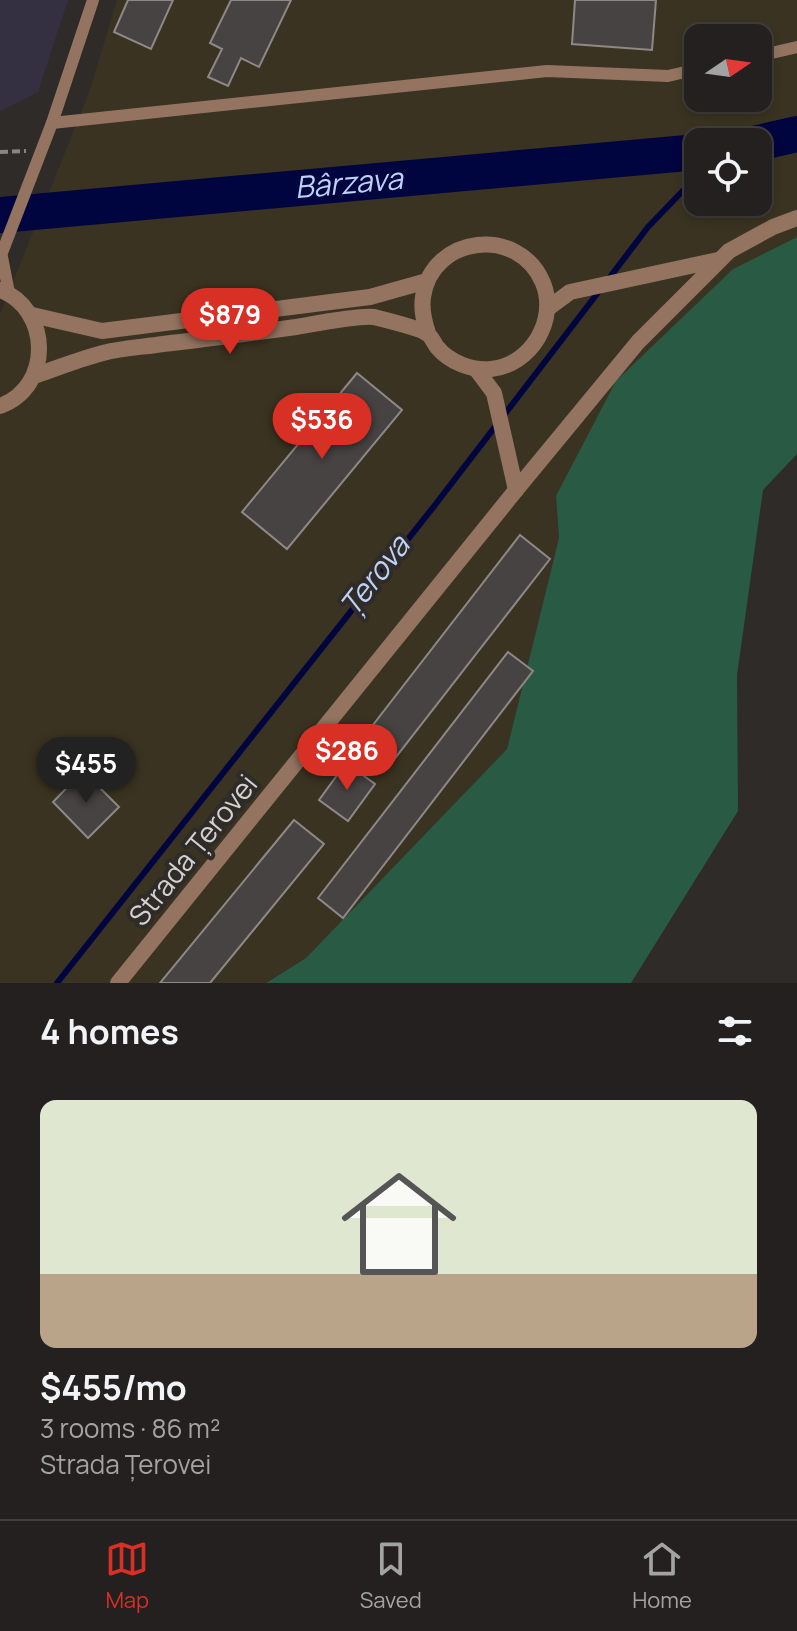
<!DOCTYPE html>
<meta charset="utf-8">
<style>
:root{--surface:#23201f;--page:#2f2d2c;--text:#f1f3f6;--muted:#a3a3a4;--line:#403e3d;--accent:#d93025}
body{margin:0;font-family:Manrope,sans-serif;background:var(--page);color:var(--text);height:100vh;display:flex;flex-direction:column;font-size:30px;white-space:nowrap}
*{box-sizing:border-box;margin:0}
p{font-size:26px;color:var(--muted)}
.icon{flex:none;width:44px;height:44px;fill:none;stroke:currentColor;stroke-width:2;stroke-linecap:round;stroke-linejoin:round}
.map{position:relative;height:983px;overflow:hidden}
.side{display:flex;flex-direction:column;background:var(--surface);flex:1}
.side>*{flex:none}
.needle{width:52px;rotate:77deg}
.tools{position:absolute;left:684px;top:24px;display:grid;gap:16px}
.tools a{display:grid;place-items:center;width:88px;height:88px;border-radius:16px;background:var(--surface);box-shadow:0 4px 12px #0003,0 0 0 2px var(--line);font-size:40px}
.price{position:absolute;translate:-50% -68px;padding:0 18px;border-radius:28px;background:var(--accent);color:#fff;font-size:26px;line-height:52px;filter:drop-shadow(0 2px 4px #0008)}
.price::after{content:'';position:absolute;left:50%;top:48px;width:24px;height:18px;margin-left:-12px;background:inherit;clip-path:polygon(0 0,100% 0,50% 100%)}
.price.on{background:#222;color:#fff}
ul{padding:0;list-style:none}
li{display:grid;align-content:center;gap:16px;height:424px;padding:0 40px}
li+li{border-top:2px solid var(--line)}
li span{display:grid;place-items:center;height:248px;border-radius:16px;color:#555}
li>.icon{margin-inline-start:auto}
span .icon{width:144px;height:144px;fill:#fffc;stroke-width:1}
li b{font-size:34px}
h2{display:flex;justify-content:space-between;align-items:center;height:96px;padding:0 40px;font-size:34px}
.menu{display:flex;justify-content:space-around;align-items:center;height:112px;border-top:2px solid var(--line);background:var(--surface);font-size:22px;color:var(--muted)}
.menu a{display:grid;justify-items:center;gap:4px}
.menu .on{color:var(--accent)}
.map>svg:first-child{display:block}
</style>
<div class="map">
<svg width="797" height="983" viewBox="0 0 797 983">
<rect width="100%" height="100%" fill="#2f2b29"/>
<!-- commercial -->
<path fill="#353041" d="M0,0h68l-30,92 -38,19z"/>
<!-- industrial -->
<path fill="#3a3321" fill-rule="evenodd" d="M117,0h680v237l-64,32 -177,227 3,42 -52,211 -201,209 -41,25h-265v-669l89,-221zM698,38h60v60h-60zM698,142h60v60h-60z"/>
<!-- green -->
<path fill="#295a44" d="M797,237v217l-34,36 -26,185 1,136 -107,172h-365l40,-25 201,-209 52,-211 -3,-42 60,-115 117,-112z"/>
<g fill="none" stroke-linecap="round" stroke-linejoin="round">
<!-- stream -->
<g stroke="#00043f" stroke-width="6">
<path d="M607,281l41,-54 50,-52"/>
<path d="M57,983l378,-478 165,-215"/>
</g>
<!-- river -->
<g stroke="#00043f" stroke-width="36">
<path d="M758,143l39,-9"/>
<path id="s1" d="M0,215l698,-63"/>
</g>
</g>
<!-- building -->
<g fill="#484343" stroke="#8e8887" stroke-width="2">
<path d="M128,0h45l-22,49 -37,-17z"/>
<path d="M231,0h60l-32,67 -18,-9 -13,28 -20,-9 14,-28 -12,-6z"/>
<path d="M575,0h81l-4,50 -80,-6z"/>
<path d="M357,373l45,37 -115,139 -45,-37z"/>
<path d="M520,535l30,24 -161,207 -30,-23z"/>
<path d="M508,652l25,19 -190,247 -25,-20z"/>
<path d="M346,763l29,21 -27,37 -29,-21z"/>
<path d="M83,771l36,36 -31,31 -35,-36z"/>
<path d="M294,820l30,24 -114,139h-50z"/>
</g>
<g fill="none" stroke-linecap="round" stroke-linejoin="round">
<!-- path -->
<path stroke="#888583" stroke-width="4" stroke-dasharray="8 4" stroke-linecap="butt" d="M0,152l26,-1"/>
<!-- service -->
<g stroke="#947461" stroke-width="12">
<path d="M758,56l39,-9"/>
<path d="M52,123l495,-52 121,5 30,-7"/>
<path d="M2,257l7,36"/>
<path d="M0,258l52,-135 41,-123"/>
</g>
<!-- tertiary -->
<g stroke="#947461" stroke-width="16">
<path d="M0,290c51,19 53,97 0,116"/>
<path d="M547,309l23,-17 148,-32"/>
<path d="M32,315l70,16 268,-34 57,-16"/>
<path d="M476,369l18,24 22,97"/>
<path d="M34,376c23,-8 46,-17 69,-23 19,-5 41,-6 60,-9 44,-5 89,-11 133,-17 18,-3 62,-12 78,-10 8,2 47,12 52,16 5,2 8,10 11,14 12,15 35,24 54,22 40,-4 67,-49 52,-86 -24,-58 -111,-48 -120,14 -2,13 1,24 5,36"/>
<path d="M118,983l398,-493 122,-148 91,-91 44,-24 24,-9"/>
</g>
</g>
<g text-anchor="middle" stroke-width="8" stroke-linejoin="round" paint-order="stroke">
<!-- street labels -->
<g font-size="28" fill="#d4d1cf" stroke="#2f2b29">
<text transform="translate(193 850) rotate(-51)" y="10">Strada Țerovei</text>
</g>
<!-- water labels -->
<g font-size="30" font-style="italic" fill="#bed2f6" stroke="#2f2b29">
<text dy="10" stroke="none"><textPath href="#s1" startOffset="350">Bârzava</textPath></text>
<text transform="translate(375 576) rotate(-52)" y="10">Țerova</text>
</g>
</g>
</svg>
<div class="tools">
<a><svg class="needle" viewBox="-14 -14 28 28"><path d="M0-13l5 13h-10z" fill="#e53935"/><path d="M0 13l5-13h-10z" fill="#a3a3a4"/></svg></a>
<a><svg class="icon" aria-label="locate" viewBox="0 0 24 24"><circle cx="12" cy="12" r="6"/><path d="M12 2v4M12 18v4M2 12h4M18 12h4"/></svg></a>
</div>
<b class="price" style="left:230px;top:356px">$879</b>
<b class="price" style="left:322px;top:461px">$536</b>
<b class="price" style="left:347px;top:792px">$286</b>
<b class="price on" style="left:86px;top:805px">$455</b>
</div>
<section class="side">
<h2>4 homes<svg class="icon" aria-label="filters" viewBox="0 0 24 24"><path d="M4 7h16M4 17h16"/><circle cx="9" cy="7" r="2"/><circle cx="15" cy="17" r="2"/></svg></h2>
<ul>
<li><span style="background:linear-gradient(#dfe7d0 70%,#b9a48a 0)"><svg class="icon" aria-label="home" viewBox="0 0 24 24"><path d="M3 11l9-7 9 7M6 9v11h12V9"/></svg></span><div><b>$455/mo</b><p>3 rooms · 86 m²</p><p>Strada Țerovei</p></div></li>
</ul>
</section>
<nav class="menu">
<a class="on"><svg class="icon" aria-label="map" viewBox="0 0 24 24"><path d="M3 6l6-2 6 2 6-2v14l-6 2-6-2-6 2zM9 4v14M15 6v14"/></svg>Map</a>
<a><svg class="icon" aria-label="saved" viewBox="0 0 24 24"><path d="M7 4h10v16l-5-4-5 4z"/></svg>Saved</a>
<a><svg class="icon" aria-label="home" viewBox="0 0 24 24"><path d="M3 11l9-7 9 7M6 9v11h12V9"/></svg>Home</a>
</nav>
